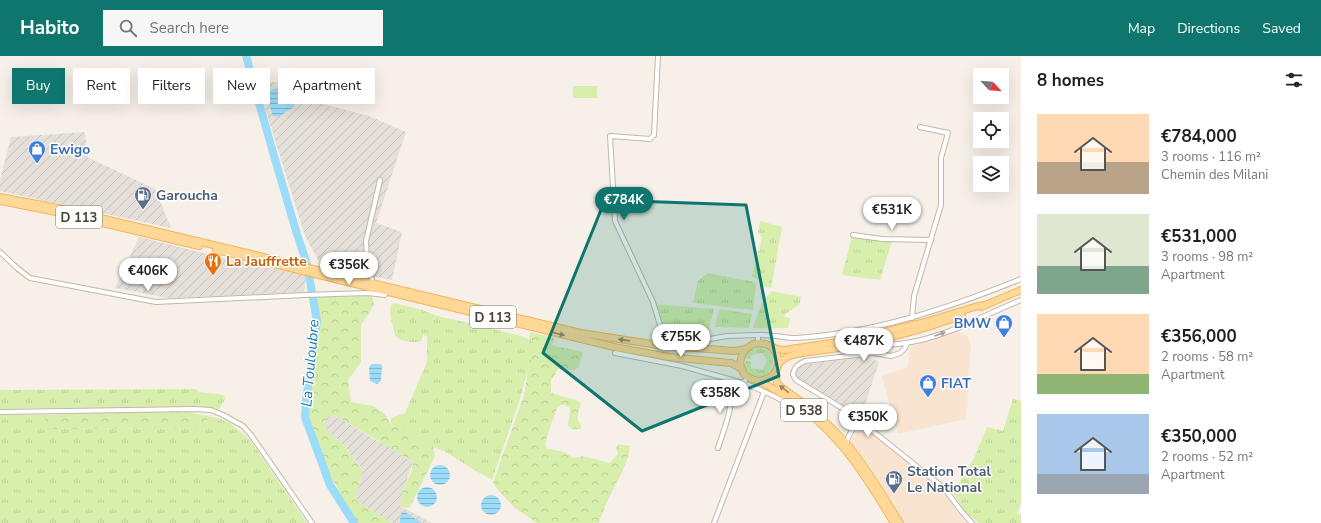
<!DOCTYPE html>
<meta charset="utf-8">
<style>
:root{--surface:#fff;--page:#f6f6f6;--text:#202124;--muted:#757577;--accent:#0f766e}
body{margin:0;font-family:"Nunito Sans",sans-serif;background:var(--page);color:var(--text);height:100vh;display:flex;flex-direction:column;font-size:15px;white-space:nowrap}
*{box-sizing:border-box;margin:0}
p{font-size:13px;color:var(--muted)}
.icon{flex:none;width:22px;height:22px;fill:none;stroke:currentColor;stroke-width:2;stroke-linecap:round;stroke-linejoin:round}
.map{position:relative;flex:1;overflow:hidden}
.details{display:flex;flex-direction:column;background:var(--surface);width:300px}
.details>*{flex:none}
.hud{position:absolute;left:12px;top:12px;width:380px;height:36px;display:flex;gap:8px}
.needle{width:26px;rotate:116deg}
.tools{position:absolute;left:973px;top:12px;display:grid;gap:8px}
.tools a{display:grid;place-items:center;width:36px;height:36px;border-radius:0px;background:var(--surface);box-shadow:0 4px 16px #0002;font-size:20px}
.price{position:absolute;translate:-50% -34px;padding:0 9px;border-radius:14px;background:#fff;color:#222;font-size:13px;line-height:26px;filter:drop-shadow(0 1px 2px #0008)}
.price::after{content:'';position:absolute;left:50%;top:24px;width:12px;height:9px;margin-left:-6px;background:inherit;clip-path:polygon(0 0,100% 0,50% 100%)}
.price.selected{background:var(--accent);color:#fff}
ul{padding:0;list-style:none}
li{display:flex;align-items:center;gap:12px;height:100px;padding:0 16px}
li span{display:grid;place-items:center;flex:none;width:112px;height:80px;border-radius:0px;color:#555}
li>.icon{margin-inline-start:auto}
span .icon{width:48px;height:48px;fill:#fffc;stroke-width:1}
li b{font-size:17px}
h2{display:flex;justify-content:space-between;align-items:center;height:48px;padding:0 16px;font-size:17px}
.chip{padding:0 14px;border-radius:0px;background:var(--surface);box-shadow:0 4px 16px #0002;font-size:14px;line-height:36px}
.chip.selected{background:var(--accent);color:#fff}
header{display:flex;align-items:center;gap:24px;box-sizing:border-box;height:56px;padding:0 20px;background:var(--accent);color:#fff}
header strong{font-size:19px}
nav{display:flex;gap:22px;margin-inline-start:auto;font-size:14px}
.search{width:280px;height:36px;background:var(--page);display:flex;align-items:center;gap:10px;box-sizing:border-box;padding:0 14px;border-radius:0px;color:var(--muted);font-size:15px}
main{display:flex;flex:1;min-height:0}
.map>svg:first-child{display:block}
</style>
<header>
<strong>Habito</strong>
<div class="search"><svg class="icon" aria-label="search" viewBox="0 0 24 24"><circle cx="10" cy="10" r="6"/><path d="M15 15l6 6"/></svg>Search here</div>
<nav><a>Map</a><a>Directions</a><a>Saved</a></nav>
</header>
<main>
<div class="map">
<svg width="1021" height="467" viewBox="0 0 1021 467">
<defs>
<pattern id="industrial-furrows" width="10" height="10" patternUnits="userSpaceOnUse"><rect width="10" height="10" fill="#e5dfd9"/><path d="M-1 1l2-2M0 10L10 0M9 11l2-2" fill="none" stroke="#c6c0bb"/></pattern>
<pattern id="grass-tufts" width="24" height="20" patternUnits="userSpaceOnUse"><rect width="24" height="20" fill="#d7eeac"/><path d="M3 7l-1-3M5 7V3M7 7l1-3M15 17l-1-3M17 17v-4M19 17l1-3" fill="none" stroke="#bacd95"/></pattern>
<pattern id="forest-crowns" width="20" height="18" patternUnits="userSpaceOnUse"><rect width="20" height="18" fill="#d7eeac"/><path d="M2 6a3 3 0 1 1 6 0M12 15a3 3 0 1 1 6 0" fill="none" stroke="#bacd95"/></pattern>
<pattern id="water-rules" width="6" height="5" patternUnits="userSpaceOnUse"><rect width="6" height="5" fill="#9ddcf9"/><path d="M0 2.5h6" fill="none" stroke="#82b4ca"/></pattern>
</defs>
<rect width="100%" height="100%" fill="#f6f0e8"/>
<!-- commercial -->
<g fill="#f9e4d1">
<path d="M958,275l9,5 4,8 -5,75 -68,15 -16,-58 26,-9 2,-20z"/>
<path d="M861,369l80,63 23,32 3,3h-62l-31,-52 -23,-30z"/>
</g>
<!-- industrial -->
<g fill="url(#industrial-furrows)">
<path d="M268,26h13l24,17 64,17 37,16 -30,91 26,9 -10,48 -70,-13 -17,-31 -45,-144z"/>
<path d="M85,76l2,25 68,32 16,39 -171,-37v-11l11,-43z"/>
<path d="M139,181l89,22 78,17 -2,16 -135,6 -54,-10z"/>
<path d="M868,301l11,5 -18,55 -66,-39 4,-13z"/>
<path d="M332,359l8,3 35,22 7,3 31,19 -10,29 -3,15 32,17h-40l-35,-22 -1,-7 7,-24 -22,-28 -5,-3 -13,-15 4,-6z"/>
</g>
<!-- grass -->
<g fill="url(#grass-tufts)">
<path d="M760,165l22,6 -11,61 -10,-3 -1,-5 -8,-3 10,-39 -4,-6z"/>
<path d="M852,180l25,4 15,1 -12,39 -38,-5z"/>
<path d="M708,217l46,9 2,2 -3,26 -60,-7 5,-22z"/>
<path d="M772,235l29,6 -2,8 -14,9 -1,3 6,1 -2,10h-35c4,-14 8,-27 19,-37z"/>
<path d="M393,247l29,7 15,6 41,9 46,12 12,6c-3,18 -12,35 -15,53l-29,84 -21,-12 -25,-16 -25,-10 -23,-15 -6,-1 -1,-8 14,-5 22,-51v-26l-4,-1 -2,6c-7,3 -20,0 -26,-5 -1,-10 -9,-26 -2,-33z"/>
<path d="M655,248l59,5 -7,27 -39,-4 -5,-3z"/>
<path d="M719,253l33,5 -3,14 -34,-1z"/>
<path d="M758,291c30,4 8,44 -10,26 -4,-4 -4,-7 -2,-12l5,1v6l12,2 4,-10 -5,-7 -11,2v4h-4l-1,-2 2,-6z"/>
<path d="M196,333l3,3 24,3 3,3 -7,11 -23,-3 -196,3v-19z"/>
<path d="M1013,343l8,2v102l-4,10 4,2v8h-42l-13,-10 -13,-20 22,-37 12,-29 16,4z"/>
<path d="M0,359h45l1,14 151,-1 14,-11 7,1 12,5 20,17 57,83h-307z"/>
</g>
<!-- forest -->
<g fill="url(#forest-crowns)">
<path d="M372,240l2,9 -13,20v37l-13,18 3,22 22,4 12,8 7,12 6,1 23,15 12,4 2,10 -25,51 -5,1 -5,-2 3,-15 9,-21 1,-8 -73,-44 -8,-3 -5,3 -4,6 13,15 5,3 22,29 -7,23 1,7 35,22h-36l-23,-43 -16,-35 -10,-32 5,-44 4,-17 4,-33 -5,-22z"/>
<path d="M530,276l24,6 -2,7 31,7 -4,15 -5,3 -16,-1 -7,12v12l28,8 2,3c-3,8 -6,14 0,21v4h-8l-5,-3 2,-18 -8,-4 -5,4 -8,22 -4,14 2,5 14,2 13,7 8,-2 28,7 8,-9 -2,-6 2,-4 12,2c-2,18 -12,33 -20,50 -5,9 -8,18 -11,27h-62l-23,-16 -16,-17 -5,-7 31,-88 4,-24 8,-28 -7,-4z"/>
<path d="M179,354l32,7 -14,11 -152,1v-14z"/>
</g>
<!-- pitch -->
<rect fill="#d7eeac" x="573" y="30" width="24" height="12"/>
<!-- water -->
<g fill="url(#water-rules)">
<path d="M272,33c9,0 23,7 22,18l-16,10 -5,-1 -6,-18v-3z"/>
<path d="M372,308h9l1,2 -1,15 -4,3 -7,-3 -1,-14z"/>
<circle cx="440" cy="419" r="10"/>
<circle cx="427" cy="441" r="10"/>
<circle cx="491" cy="449" r="10"/>
<path d="M405,456l17,11h-22v-3l1,-7z"/>
</g>
<g fill="none" stroke-linecap="round" stroke-linejoin="round">
<!-- river -->
<path stroke="#9ddcf9" stroke-width="8" d="M246,0l26,93 24,82 11,33 10,57 -11,79 -1,17 25,68 24,38"/>
<!-- street casing -->
<g stroke="#c2b7a9" stroke-width="6">
<g id="street">
<path d="M658,0l-4,79 -4,4 -40,-3 5,85 38,81 10,33 5,2 36,3 23,-4 31,-1"/>
<path d="M853,179l29,4 49,1"/>
<path d="M0,196l17,16 13,10 126,24 149,-7 63,-2 17,2v-5"/>
<path d="M373,228l-6,-26 -1,-17 14,-61"/>
<path d="M912,262l2,-22 27,-91v-47l7,-25 -28,-6"/>
<path d="M758,287v-8c13,-1 26,3 39,3 78,-5 152,-30 224,-59"/>
<path d="M907,287l-2,5 -5,5 -9,3 -17,-3 -69,8c-8,4 -11,6 -12,14l3,5 54,33 94,75 18,24 10,11"/>
<path d="M857,291c16,-1 33,-2 49,-4 40,-6 78,-28 115,-43"/>
<path d="M615,297l67,13 61,17 5,-6"/>
<path d="M743,327c19,7 43,17 59,31l-1,2"/>
<path d="M0,356l194,-3 17,1 12,5 20,11 8,9 61,88"/>
<path d="M845,388l10,-20 4,-4"/>
<path d="M718,392c7,-22 18,-46 11,-69"/>
<path d="M714,467l50,-131"/>
</g>
</g>
<!-- primary casing -->
<g stroke="#f1b55a" stroke-width="8">
<g id="primary">
<path d="M0,141l58,11 51,12 472,113 77,12 76,6 12,-2 7,-5 5,-1 8,1 11,5 7,1 67,-10 70,-17 57,-17 7,-1"/>
<path d="M0,145l56,11 143,34"/>
<path d="M216,194l398,97 55,10 62,6 11,6"/>
<path d="M981,251l40,-17"/>
<path d="M746,293c-6,7 -8,17 -2,25 5,6 13,6 19,9 13,7 31,19 43,28 39,30 63,71 88,112"/>
<path d="M778,309c3,-4 7,-8 12,-9 15,-5 32,-5 48,-8 42,-8 84,-17 124,-33"/>
<path d="M775,316l2,11 4,4c25,17 47,35 67,58 20,24 36,52 52,78"/>
<path d="M758,325c18,-2 27,-18 14,-33"/>
</g>
</g>
<!-- street -->
<use href="#street" stroke="#fff" stroke-width="4"/>
<!-- primary -->
<use href="#primary" stroke="#ffd797" stroke-width="6"/>
</g>
<!-- one-way arrows -->
<defs><path id="oneway-solid" d="M-6-.8H1V-3.2L6.5 0L1 3.2V.8H-6Z"/></defs>
<g fill="#9b8461">
<use href="#oneway-solid" transform="translate(559 278) rotate(14)"/>
<use href="#oneway-solid" transform="translate(624 284) rotate(-172)"/>
<use href="#oneway-solid" transform="translate(784 333) rotate(-143)"/>
</g>
<use fill="#a4a09a" href="#oneway-solid" transform="translate(940 278) rotate(-20)"/>
<!-- marked area -->
<path fill="#0f766e" fill-opacity="0.2" stroke="#0f766e" stroke-width="3" stroke-linejoin="round" d="M605,144l141,5 33,171 -137,55 -99,-78z"/>
<!-- icons -->
<defs>
<g id="shop-pin" transform="scale(0.9)"><path d="M0 17L-7.5 6A9.5 9.5 0 1 1 7.5 6Z" fill="#3f7fe0" stroke="#fff"/><path d="M-5-2.5h2.3a2.7 3.5 0 0 1 5.4 0H5L5.5 6h-11ZM-1.5-2.5h3a1.5 2.3 0 0 0-3 0Z" fill="#fff"/></g>
<g id="fuel-pin" transform="scale(0.9)"><path d="M0 17L-7.5 6A9.5 9.5 0 1 1 7.5 6Z" fill="#5c6f8a" stroke="#fff"/><path d="M-5.5-6h7V0h2V4h1.3V-2.5L3-4.5l.8-.8L6-3V5H2.5V1h-1V6h-7ZM-4.2-4.7v3.2H.2V-4.7Z" fill="#fff"/></g>
<g id="restaurant-pin" transform="scale(0.9)"><path d="M0 17L-7.5 6A9.5 9.5 0 1 1 7.5 6Z" fill="#e8710a" stroke="#fff"/><path d="M-5-6h1v4h1v-4h1v4h1v-4h1v5L-1.5 .5V6h-2V.5L-5-1ZM5-6V6H3V1.5H1.5Q1.5-4 5-6Z" fill="#fff"/></g>
</defs>
<g fill-rule="evenodd">
<use href="#shop-pin" x="37" y="93"/>
<use href="#fuel-pin" x="143" y="139"/>
<use href="#restaurant-pin" x="213" y="205"/>
<use href="#shop-pin" x="1004" y="267"/>
<use href="#shop-pin" x="928" y="327"/>
<use href="#fuel-pin" x="894" y="423"/>
</g>
<g text-anchor="middle" stroke-width="3" stroke-linejoin="round" paint-order="stroke">
<!-- shield labels -->
<g fill="#fff" stroke="#807972" stroke-width="1">
<rect x="56" y="150" width="46" height="22" rx="3"/>
<rect x="470" y="250" width="46" height="22" rx="3"/>
<rect x="781" y="343" width="46" height="22" rx="3"/>
</g>
<g font-size="13" font-weight="bold" fill="#4a4035">
<text x="79" y="166">D 113</text>
<text x="493" y="266">D 113</text>
<text x="804" y="359">D 538</text>
</g>
<!-- shop labels -->
<g font-size="14" font-weight="bold" fill="#366cbe" stroke="#fff" text-anchor="start">
<text x="50" y="98">Ewigo</text>
<text x="991" y="272" text-anchor="end">BMW</text>
<text x="941" y="332">FIAT</text>
</g>
<!-- service labels -->
<g font-size="14" font-weight="bold" fill="#4e5e75" stroke="#fff" text-anchor="start">
<text x="156" y="144">Garoucha</text>
<text x="907" y="420">Station Total<tspan x="907" dy="16">Le National</tspan></text>
</g>
<!-- food labels -->
<g font-size="14" font-weight="bold" fill="#c56008" stroke="#fff" text-anchor="start">
<text x="226" y="210">La Jauffrette</text>
</g>
<!-- water labels -->
<g font-size="15" font-style="italic" fill="#1f7ba8" stroke="#fff">
<text transform="translate(310 307) rotate(-85)" y="5">La Touloubre</text>
</g>
</g>
</svg>
<div class="tools">
<a><svg class="needle" viewBox="-14 -14 28 28"><path d="M0-13l5 13h-10z" fill="#e53935"/><path d="M0 13l5-13h-10z" fill="#757577"/></svg></a>
<a><svg class="icon" aria-label="locate" viewBox="0 0 24 24"><circle cx="12" cy="12" r="6"/><path d="M12 2v4M12 18v4M2 12h4M18 12h4"/></svg></a>
<a><svg class="icon" aria-label="layers" viewBox="0 0 24 24"><path d="M12 4l9 5-9 5-9-5zM3 14l9 5 9-5"/></svg></a>
</div>
<b class="price selected" style="left:624px;top:165px">€784K</b>
<b class="price" style="left:892px;top:175px">€531K</b>
<b class="price" style="left:349px;top:230px">€356K</b>
<b class="price" style="left:148px;top:236px">€406K</b>
<b class="price" style="left:681px;top:302px">€755K</b>
<b class="price" style="left:864px;top:306px">€487K</b>
<b class="price" style="left:720px;top:358px">€358K</b>
<b class="price" style="left:868px;top:382px">€350K</b>
<div class="hud">
<a class="chip selected">Buy</a>
<a class="chip">Rent</a>
<a class="chip">Filters</a>
<a class="chip">New</a>
<a class="chip">Apartment</a>
</div>
</div>
<section class="details">
<h2>8 homes<svg class="icon" aria-label="filters" viewBox="0 0 24 24"><path d="M4 7h16M4 17h16"/><circle cx="9" cy="7" r="2"/><circle cx="15" cy="17" r="2"/></svg></h2>
<ul>
<li><span style="background:linear-gradient(#ffd9b3 60%,#b9a48a 0)"><svg class="icon" aria-label="home" viewBox="0 0 24 24"><path d="M3 11l9-7 9 7M6 9v11h12V9"/></svg></span><div><b>€784,000</b><p>3 rooms · 116 m²</p><p>Chemin des Milani</p></div></li>
<li><span style="background:linear-gradient(#dfe7d0 65%,#7fa58c 0)"><svg class="icon" aria-label="home" viewBox="0 0 24 24"><path d="M3 11l9-7 9 7M6 9v11h12V9"/></svg></span><div><b>€531,000</b><p>3 rooms · 98 m²</p><p>Apartment</p></div></li>
<li><span style="background:linear-gradient(#ffd9b3 75%,#8fb573 0)"><svg class="icon" aria-label="home" viewBox="0 0 24 24"><path d="M3 11l9-7 9 7M6 9v11h12V9"/></svg></span><div><b>€356,000</b><p>2 rooms · 58 m²</p><p>Apartment</p></div></li>
<li><span style="background:linear-gradient(#a9c7e8 75%,#9aa5b1 0)"><svg class="icon" aria-label="home" viewBox="0 0 24 24"><path d="M3 11l9-7 9 7M6 9v11h12V9"/></svg></span><div><b>€350,000</b><p>2 rooms · 52 m²</p><p>Apartment</p></div></li>
</ul>
</section>
</main>
